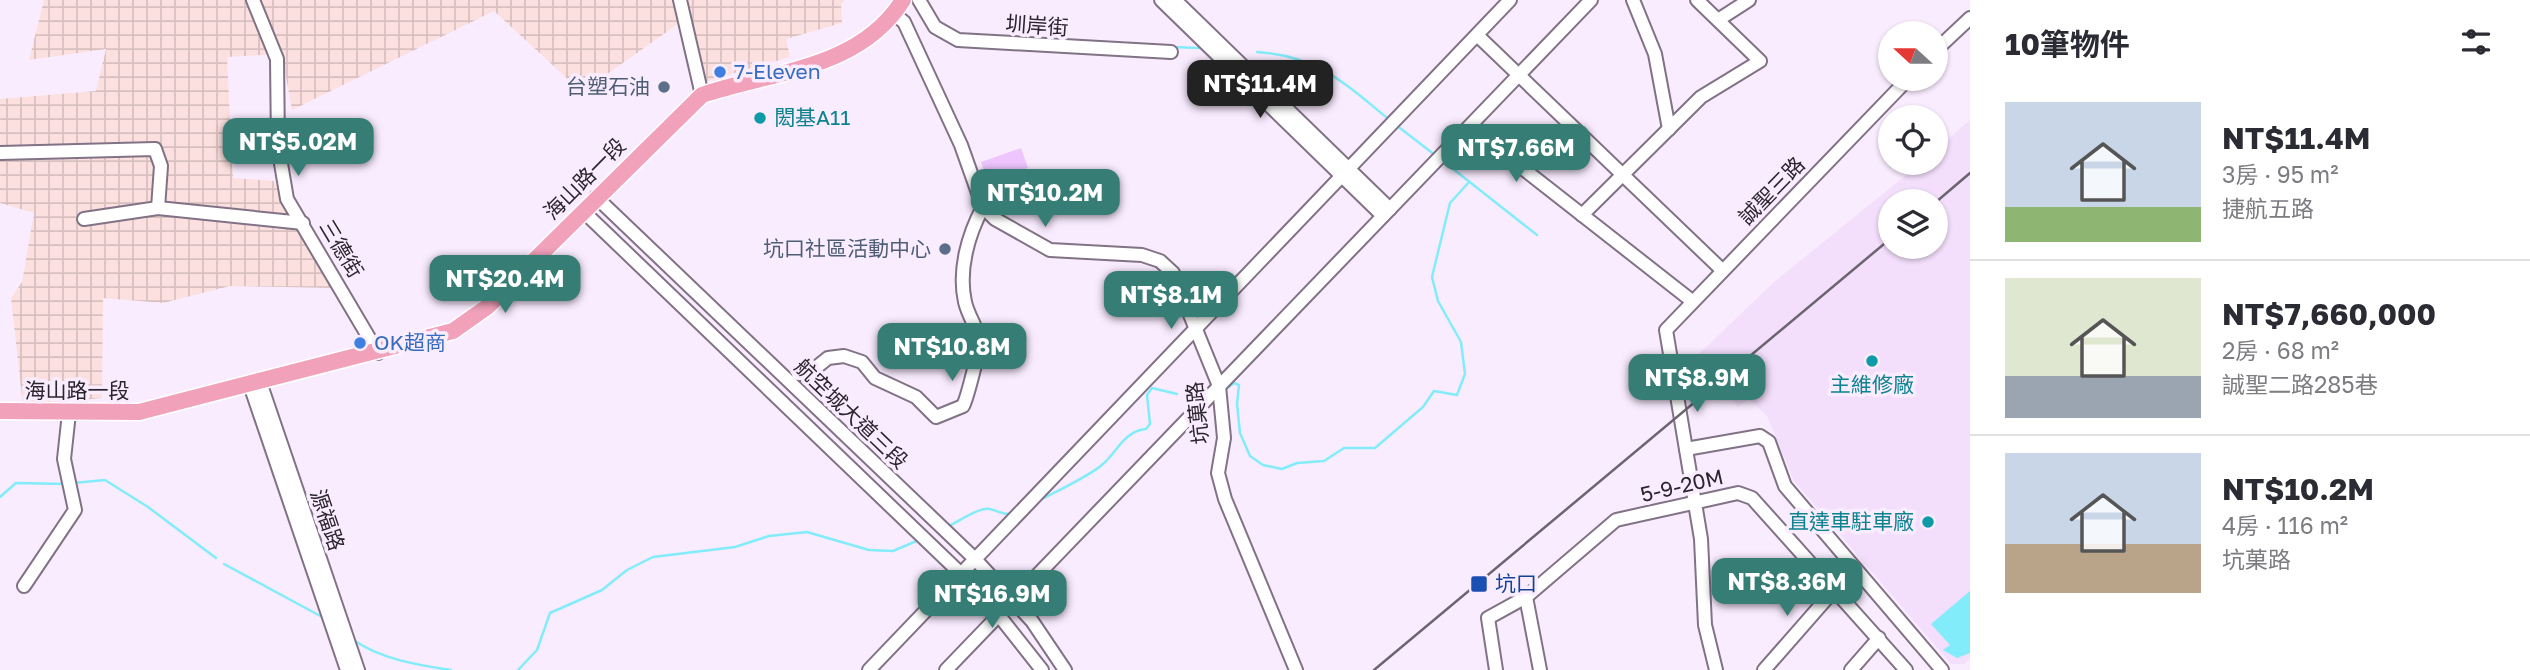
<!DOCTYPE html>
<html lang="zh-TW">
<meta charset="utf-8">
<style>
:root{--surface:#fff;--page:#f2f2f3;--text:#2b2b33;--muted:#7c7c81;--line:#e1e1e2;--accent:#367d75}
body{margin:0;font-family:"Golos Text","Noto Sans TC",sans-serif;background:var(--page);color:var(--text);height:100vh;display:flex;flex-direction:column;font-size:26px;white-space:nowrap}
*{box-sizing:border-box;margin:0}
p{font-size:23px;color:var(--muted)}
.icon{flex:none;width:38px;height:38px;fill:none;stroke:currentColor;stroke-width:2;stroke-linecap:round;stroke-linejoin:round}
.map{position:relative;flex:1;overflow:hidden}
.drawer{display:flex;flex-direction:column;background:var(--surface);width:560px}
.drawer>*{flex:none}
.needle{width:46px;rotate:291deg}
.fabs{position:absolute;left:1878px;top:21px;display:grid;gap:14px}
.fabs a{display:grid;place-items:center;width:70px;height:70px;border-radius:50%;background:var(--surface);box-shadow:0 2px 5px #0004;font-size:35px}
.price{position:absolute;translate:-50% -60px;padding:0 16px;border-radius:14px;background:var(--accent);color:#fff;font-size:23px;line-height:46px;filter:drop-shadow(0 2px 4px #0008)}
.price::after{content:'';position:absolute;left:50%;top:42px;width:21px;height:16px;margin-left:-10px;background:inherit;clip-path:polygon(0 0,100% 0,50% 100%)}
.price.selected{background:#222;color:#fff}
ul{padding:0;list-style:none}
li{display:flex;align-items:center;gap:21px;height:175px;padding:0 35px}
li+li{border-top:2px solid var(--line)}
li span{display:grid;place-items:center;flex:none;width:196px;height:140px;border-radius:0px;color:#555}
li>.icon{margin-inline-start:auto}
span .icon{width:84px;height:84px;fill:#fffc;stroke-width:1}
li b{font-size:30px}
h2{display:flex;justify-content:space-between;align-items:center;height:84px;padding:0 35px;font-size:30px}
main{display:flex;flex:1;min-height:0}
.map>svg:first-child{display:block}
</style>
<main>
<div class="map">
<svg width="1970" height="670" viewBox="0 0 1970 670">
<defs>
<pattern id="industrial-grid" width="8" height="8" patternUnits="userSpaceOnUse" patternTransform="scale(1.75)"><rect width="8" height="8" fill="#fce0df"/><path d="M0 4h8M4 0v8" fill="none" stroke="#d8c0c0"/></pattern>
</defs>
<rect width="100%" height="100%" fill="#faecff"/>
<!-- built -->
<path fill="#f3defb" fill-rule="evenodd" d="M1970,120v539l-6,5h-13l-157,-183 -27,-65 -18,-17 -11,8 -42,-50 78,-75 147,-119h15v-13zM1890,201h46v46h-46z"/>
<!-- industrial -->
<path fill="url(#industrial-grid)" d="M44,0h801l-4,4 1,19 -56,16 4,18 -86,25 -15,-66 -107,76 -88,-81 -202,99 -10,-56 -55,3 6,121 41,3 62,107 -106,-2 -67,17 -60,-5 -1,100 -79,8 -12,-108 11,-16 12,-69 -34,-10v-104l96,-8 10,-42 -77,11z"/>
<!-- garden -->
<g fill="#eec5fe">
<path d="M1021,148l7,20 -40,14 -7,-20z"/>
<path d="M1021,173l7,22 -33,12 -7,-23z"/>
</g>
<!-- water -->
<path fill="#83ecfa" d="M1970,591v62l-13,5 -14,-8 7,-5 -19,-21z"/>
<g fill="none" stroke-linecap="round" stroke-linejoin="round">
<!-- stream -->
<g stroke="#83ecfa" stroke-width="2.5">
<path d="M1171,47l28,1"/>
<path d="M1257,52c62,4 88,32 134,69"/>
<path d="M1396,125l39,30"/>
<path d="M1443,161l94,74"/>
<path d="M1223,391l11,-8 5,2 -2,19 3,29 10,23 13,9 19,4 15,-6 27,-2 20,-13h31l48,-41 11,-16 23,4 8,-21 -4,-32 -23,-41 -6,-24 18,-74 19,-21"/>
<path d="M1191,399h10"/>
<path d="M73,483l32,-3 43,27 68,51"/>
<path d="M0,497l16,-14 50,1"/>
<path d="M1040,500c17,-9 50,-24 63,-36 15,-13 21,-33 43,-35l4,-5 -3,-29 5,-7 25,6"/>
<path d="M947,527c11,-5 32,-20 43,-18 9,2 12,6 22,5"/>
<path d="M224,564l100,54"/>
<path d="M352,639c28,20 65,26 99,31"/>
<path d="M518,670l19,-20 13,-37 52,-23 25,-20 26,-13 82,-10 34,-11 38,-4 62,18 24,1 26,-11"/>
</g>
<!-- minor casing -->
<g stroke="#817286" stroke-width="16">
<g id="minor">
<path d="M253,0l24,59 1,87 9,53 91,154"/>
<path d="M680,0l22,95"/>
<path d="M919,0l16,27 23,13 213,12"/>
<path d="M1161,0l222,216"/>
<path d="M1175,0l215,209"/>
<path d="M1633,0l22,54 14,75"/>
<path d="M894,14l10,8 57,123 22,62 12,12 55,31 92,5 18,6 13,12 46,113 5,52 -6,35 7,26 71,171"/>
<path d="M1718,20l31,-20"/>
<path d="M1477,35l245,235"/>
<path d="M1936,50l34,-32"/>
<path d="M1470,127l222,174"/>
<path d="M0,153l155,-4 6,17 -3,42"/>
<path d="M596,197l378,361 58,63 33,49"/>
<path d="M583,211l399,383 60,76"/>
<path d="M1582,215l119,-118 59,-36 -63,-61"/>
<path d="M84,219l74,-11 145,15"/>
<path d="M798,374h10l20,-16 16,-2 18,6 13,16 41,19 20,20 27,-11c4,-8 18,-60 16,-68 -3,-12 -11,-23 -14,-36 -7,-32 3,-67 18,-95"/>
<path d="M260,382l98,288"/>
<path d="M250,385l97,285"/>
<path d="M1686,449l74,-13 9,6 16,44 157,184"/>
<path d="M24,586l51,-76 -11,-51 5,-46"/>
<path d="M1526,597l14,73"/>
<path d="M869,670l641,-670"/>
<path d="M946,670l645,-670"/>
<path d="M1496,670l-8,-52 38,-21 90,-77 122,-27 14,5 154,172"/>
<path d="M1716,670l-11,-45 -4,-86 -35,-209 242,-251"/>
<path d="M1764,670l71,-81"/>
<path d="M1851,670l28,-32"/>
</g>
</g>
<!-- major casing -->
<g stroke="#fff" stroke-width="19">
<path id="major" d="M0,411l139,1 314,-81 34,-24 215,-212c70,-24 157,-25 201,-95"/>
</g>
<!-- minor -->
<use href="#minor" stroke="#fff" stroke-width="12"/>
<!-- major -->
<use href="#major" stroke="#f2a1bb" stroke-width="16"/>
<!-- rail -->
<g stroke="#6c6470" stroke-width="2.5">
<path d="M1936,202l34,-29"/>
<path d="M1374,670l516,-431"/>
</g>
</g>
<!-- markers -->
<g fill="#3f7fe0" stroke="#faecff" stroke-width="2.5">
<circle cx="720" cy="72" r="7"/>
<circle cx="360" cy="343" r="7"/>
</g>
<g fill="#5c6f8a" stroke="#faecff" stroke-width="2.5">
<circle cx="664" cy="87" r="7"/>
<circle cx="945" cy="249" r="7"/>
</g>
<g fill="#0f9aa8" stroke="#faecff" stroke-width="2.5">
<circle cx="760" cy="118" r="7"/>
<circle cx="1872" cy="361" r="7"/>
<circle cx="1928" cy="522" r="7"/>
</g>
<rect fill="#1a4fb4" stroke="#faecff" stroke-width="2.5" x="1470" y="575" width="18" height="18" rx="3.5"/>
<g text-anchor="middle" stroke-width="7" stroke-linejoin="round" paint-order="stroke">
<!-- street labels -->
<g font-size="21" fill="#2b252e" stroke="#faecff">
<text transform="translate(1037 26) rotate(4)" y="7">圳岸街</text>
<text transform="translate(585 179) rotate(-45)" y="7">海山路一段</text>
<text transform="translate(1772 191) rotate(-46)" y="7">誠聖三路</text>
<text transform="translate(341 249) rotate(59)" y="7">三德街</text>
<text x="77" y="398">海山路一段</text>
<text transform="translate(1198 413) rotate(-96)" y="7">坑菓路</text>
<text transform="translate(851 414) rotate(44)" y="7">航空城大道三段</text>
<text transform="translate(1682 486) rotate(-13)" y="7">5-9-20M</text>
<text transform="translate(327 520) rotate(71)" y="7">源福路</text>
</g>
<!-- shop labels -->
<g font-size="21" fill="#366cbe" stroke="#faecff" text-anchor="start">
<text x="734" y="79">7-Eleven</text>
<text x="374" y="350">OK超商</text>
</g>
<!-- service labels -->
<g font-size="21" fill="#4e5e75" stroke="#faecff" text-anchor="end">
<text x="650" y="94">台塑石油</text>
<text x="931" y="256">坑口社區活動中心</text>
</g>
<!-- culture labels -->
<g font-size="21" fill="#0d838f" stroke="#faecff" text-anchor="start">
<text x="774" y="125">閎基A11</text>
<text x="1872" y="392" text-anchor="middle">主維修廠</text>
<text x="1914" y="529" text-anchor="end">直達車駐車廠</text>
</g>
<!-- transit labels -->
<g font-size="21" fill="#164399" stroke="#faecff" text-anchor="start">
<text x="1495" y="591">坑口</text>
</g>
</g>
</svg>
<div class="fabs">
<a><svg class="needle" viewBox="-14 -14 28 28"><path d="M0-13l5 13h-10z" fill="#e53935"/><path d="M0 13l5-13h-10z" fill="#7c7c81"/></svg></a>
<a><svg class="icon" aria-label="locate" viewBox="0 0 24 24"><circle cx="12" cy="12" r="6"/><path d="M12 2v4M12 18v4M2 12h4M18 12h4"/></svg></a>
<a><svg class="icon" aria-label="layers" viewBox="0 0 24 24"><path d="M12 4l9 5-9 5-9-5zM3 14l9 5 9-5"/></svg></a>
</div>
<b class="price selected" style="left:1260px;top:120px">NT$11.4M</b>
<b class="price" style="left:298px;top:178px">NT$5.02M</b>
<b class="price" style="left:1516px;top:184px">NT$7.66M</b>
<b class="price" style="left:1045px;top:229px">NT$10.2M</b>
<b class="price" style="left:505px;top:315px">NT$20.4M</b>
<b class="price" style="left:1171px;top:331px">NT$8.1M</b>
<b class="price" style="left:952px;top:383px">NT$10.8M</b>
<b class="price" style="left:1697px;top:414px">NT$8.9M</b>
<b class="price" style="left:1787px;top:618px">NT$8.36M</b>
<b class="price" style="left:992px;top:630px">NT$16.9M</b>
</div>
<section class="drawer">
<h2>10筆物件<svg class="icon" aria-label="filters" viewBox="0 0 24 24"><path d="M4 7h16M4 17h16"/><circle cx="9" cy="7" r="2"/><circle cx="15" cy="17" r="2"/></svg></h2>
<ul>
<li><span style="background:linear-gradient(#c9d6e8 75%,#8fb573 0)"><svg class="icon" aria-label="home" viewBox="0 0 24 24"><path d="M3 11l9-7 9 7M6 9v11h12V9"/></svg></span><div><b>NT$11.4M</b><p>3房 · 95 m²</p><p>捷航五路</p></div></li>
<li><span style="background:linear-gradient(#dfe7d0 70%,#9aa5b1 0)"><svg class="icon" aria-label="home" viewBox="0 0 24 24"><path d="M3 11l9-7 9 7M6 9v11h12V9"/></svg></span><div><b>NT$7,660,000</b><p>2房 · 68 m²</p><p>誠聖二路285巷</p></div></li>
<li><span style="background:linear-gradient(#c9d6e8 65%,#b9a48a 0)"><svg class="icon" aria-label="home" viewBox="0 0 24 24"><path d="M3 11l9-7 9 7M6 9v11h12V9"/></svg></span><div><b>NT$10.2M</b><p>4房 · 116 m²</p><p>坑菓路</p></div></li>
</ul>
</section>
</main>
